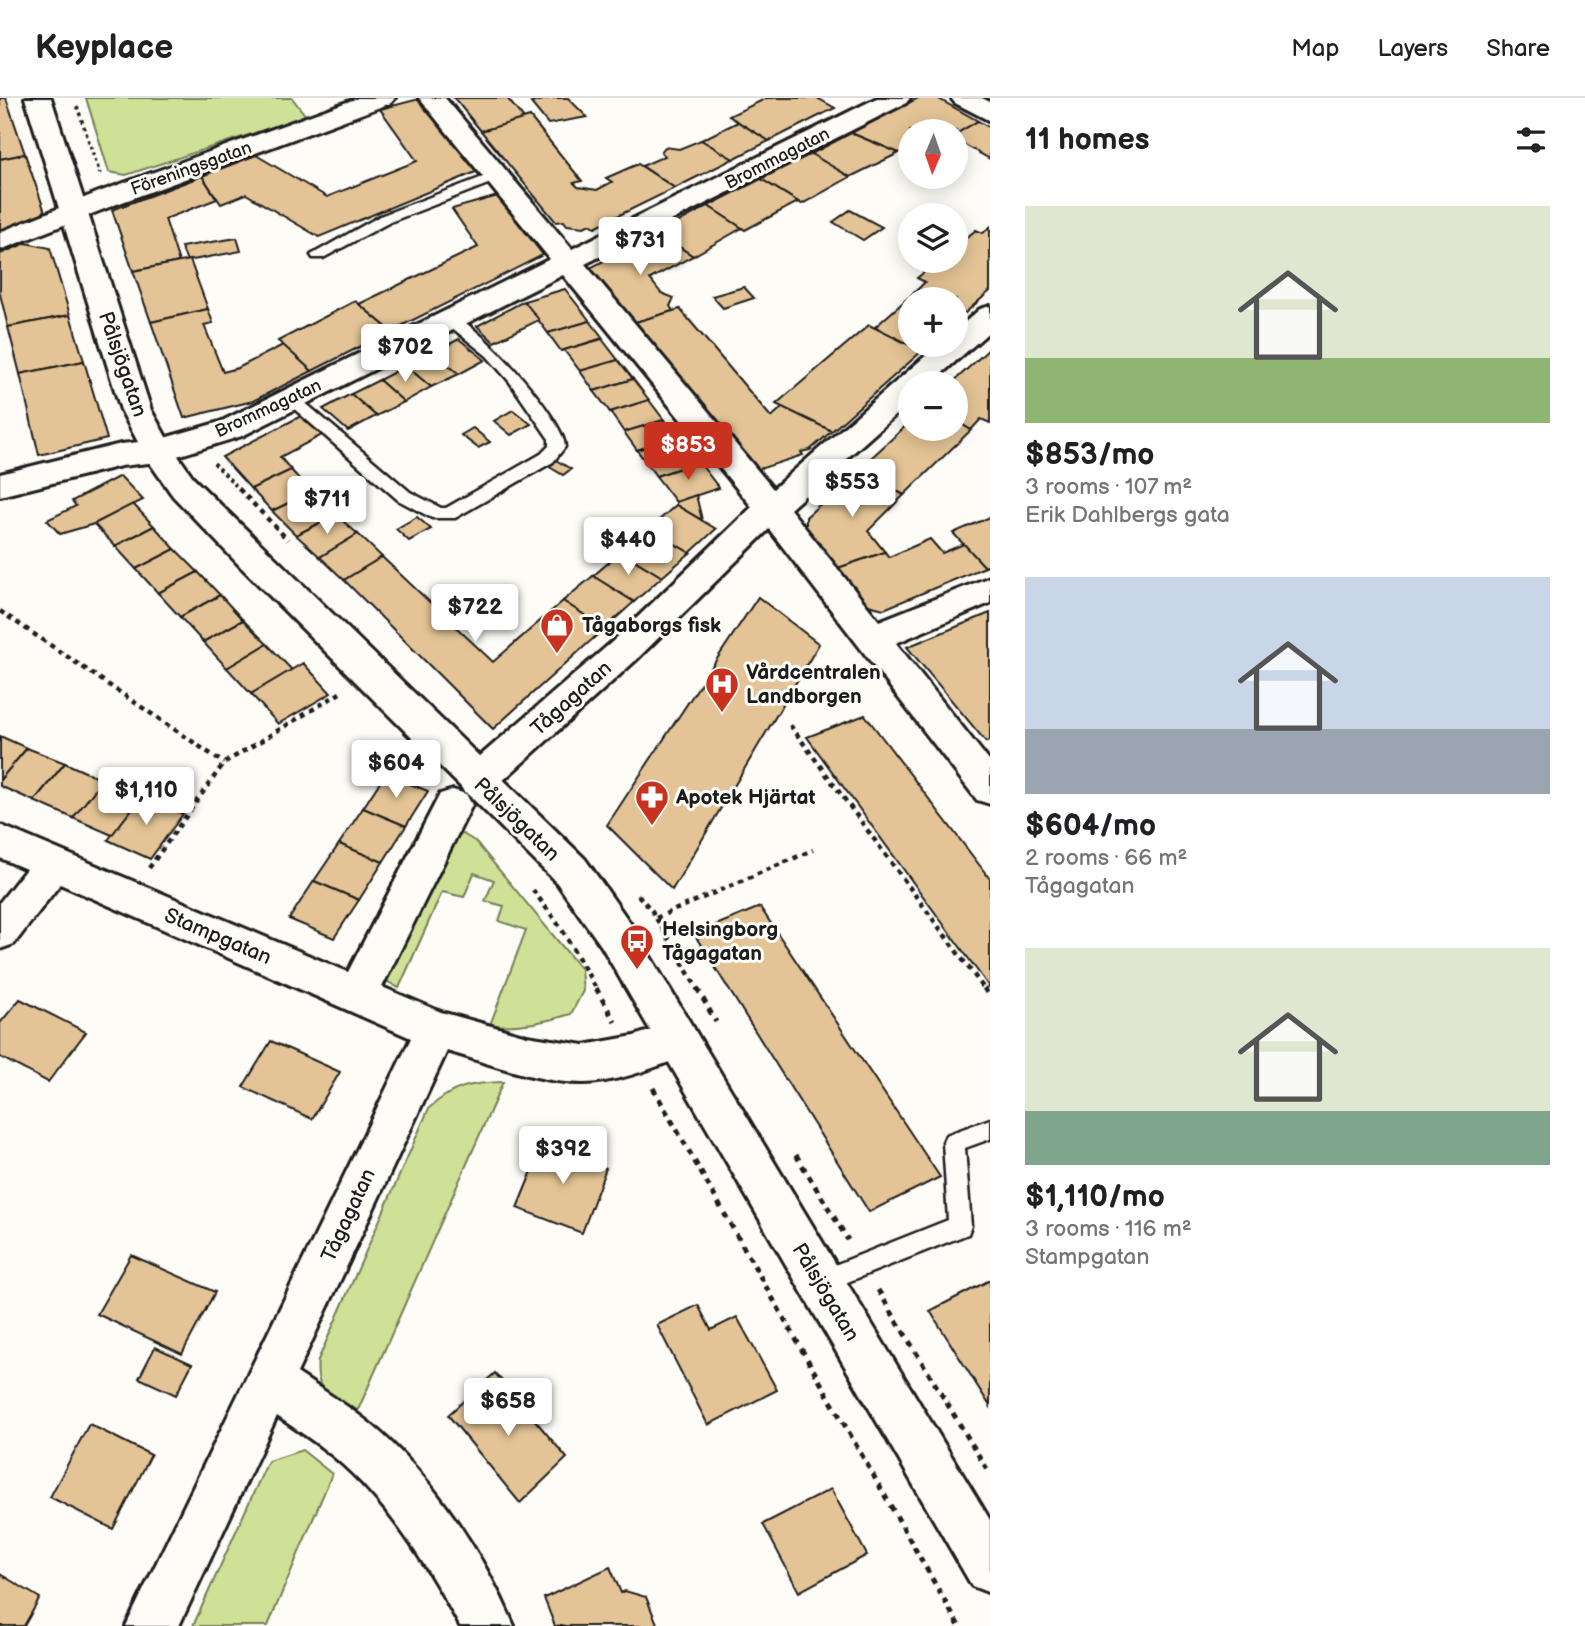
<!DOCTYPE html>
<meta charset="utf-8">
<style>
:root{--surface:#fff;--page:#f6f6f6;--text:#202124;--muted:#757577;--line:#e0e0e0;--accent:#c8321e}
body{margin:0;font-family:"Balsamiq Sans",sans-serif;background:var(--page);color:var(--text);height:100vh;display:flex;flex-direction:column;font-size:26px;white-space:nowrap}
*{box-sizing:border-box;margin:0}
p{font-size:23px;color:var(--muted)}
.icon{flex:none;width:38px;height:38px;fill:none;stroke:currentColor;stroke-width:2;stroke-linecap:round;stroke-linejoin:round}
.map{position:relative;flex:1;overflow:hidden}
.sheet{display:flex;flex-direction:column;background:var(--surface);width:595px}
.sheet>*{flex:none}
.needle{width:46px;rotate:182deg}
.fabs{position:absolute;left:898px;top:21px;display:grid;gap:14px}
.fabs a{display:grid;place-items:center;width:70px;height:70px;border-radius:50%;background:var(--surface);box-shadow:0 4px 18px #0003;font-size:35px}
.price{position:absolute;translate:-50% -60px;padding:0 16px;border-radius:7px;background:#fff;color:#222;font-size:23px;line-height:46px;filter:drop-shadow(0 2px 4px #0008)}
.price::after{content:'';position:absolute;left:50%;top:42px;width:21px;height:16px;margin-left:-10px;background:inherit;clip-path:polygon(0 0,100% 0,50% 100%)}
.price.current{background:var(--accent);color:#fff}
ul{padding:0;list-style:none}
li{display:grid;align-content:center;gap:14px;height:371px;padding:0 35px}
li span{display:grid;place-items:center;height:217px;border-radius:0px;color:#555}
li>.icon{margin-inline-start:auto}
span .icon{width:126px;height:126px;fill:#fffc;stroke-width:1}
li b{font-size:30px}
h2{display:flex;justify-content:space-between;align-items:center;height:84px;padding:0 35px;font-size:30px}
header{display:flex;align-items:center;gap:42px;box-sizing:border-box;height:98px;padding:0 35px;background:var(--surface);border-bottom:2px solid var(--line)}
header strong{font-size:33px}
nav{display:flex;gap:38px;margin-inline-start:auto;font-size:24px}
main{display:flex;flex:1;min-height:0}
.map>svg:first-child{display:block}
</style>
<header>
<strong>Keyplace</strong>
<nav><a>Map</a><a>Layers</a><a>Share</a></nav>
</header>
<main>
<div class="map">
<svg width="990" height="1528" viewBox="0 0 990 1528">
<rect width="100%" height="100%" fill="#fdfcf7"/>
<filter id="ink" filterUnits="userSpaceOnUse"><feTurbulence type="fractalNoise" baseFrequency=".0143" numOctaves="2"/><feDisplacementMap in="SourceGraphic" scale="14" xChannelSelector="R" yChannelSelector="G"/><feConvolveMatrix kernelMatrix="1 2 1 2 8 2 1 2 1" color-interpolation-filters="sRGB"/></filter>
<g filter="url(#ink)">
<!-- green -->
<g fill="#cee196" stroke="#757e59" stroke-width="2">
<path d="M86,0h206l14,18 -180,59 -17,-3z"/>
<path d="M463,736l13,8 105,127 2,22 -12,23c-28,9 -52,13 -81,11l36,-95 -27,-9 5,-15 -19,-5 9,-21 -20,-7 -10,24 -22,-5 -43,96 -16,-9 67,-143z"/>
<path d="M503,984l-145,328c-27,-14 -44,-15 -40,-50l111,-252c25,-22 41,-25 74,-26z"/>
<path d="M302,1352l30,24 -64,152h-75l75,-165z"/>
</g>
<!-- building -->
<g fill="#e4c496" stroke="#1c1c1c" stroke-width="2">
<path d="M0,0h6l19,56 -25,5z"/>
<path d="M423,0l60,71 -164,68 -73,-43 -25,10 -19,-28 54,-21 71,42 90,-36 -37,-52z"/>
<path d="M454,0h53l17,21 -43,12z"/>
<path d="M551,0h17l19,19 -39,7 -17,-21z"/>
<path d="M767,0h50l18,10 -66,33 -40,-25z"/>
<path d="M918,0h19l41,23 -22,13v-3h-46v17l-11,5 -48,-20z"/>
<path d="M530,19l52,64 -8,2 4,4 19,3 15,-8 -6,-4 32,-14 37,24 -80,39 -5,-3 -6,3 -17,-2 -3,-4 -8,1 -75,-91z"/>
<path d="M978,23l12,7v31l-34,-19v-6z"/>
<path d="M738,24l31,19 -36,18 -32,-19z"/>
<path d="M851,35l48,20 -49,24 -39,-23z"/>
<path d="M701,42l32,19 -58,29 -33,-22 23,-10 -4,-4 4,-5 14,2z"/>
<path d="M25,56l20,58 -45,19v-72z"/>
<path d="M811,56l39,23 -48,27 -41,-25z"/>
<path d="M202,78l15,23 -52,20 14,43 -46,9 -21,-61z"/>
<path d="M761,81l37,23 -53,28 -37,-24z"/>
<path d="M498,98l45,59 -152,76 -32,-27 119,-57 -26,-38z"/>
<path d="M708,108l34,22 -49,28 -35,-23z"/>
<path d="M850,112l32,17 -19,13 -30,-18z"/>
<path d="M990,129v64l-25,22 -9,-4v-10h-20l-19,-9 8,-8 -8,-4 21,-17h18v-15l20,-16 7,3z"/>
<path d="M658,135l35,23 -43,23 11,14 13,5 -4,8 3,5 -41,12 -44,-54z"/>
<path d="M237,140l4,13 -54,10 -6,-14z"/>
<path d="M26,145l24,5 20,67 -62,12 -8,-33v-40z"/>
<path d="M190,162l18,49 -57,13 -18,-51z"/>
<path d="M744,189l10,11 -31,10 -11,-12z"/>
<path d="M565,191l25,32 -42,12 -24,-32z"/>
<path d="M917,192l19,9h-26v46h19l-7,6 -47,-24z"/>
<path d="M355,203l36,30 -79,40 -34,-30z"/>
<path d="M524,203l15,19 -45,22 -17,-16z"/>
<path d="M208,211l5,14 -9,2 19,47 15,-4 45,-23 29,26 -59,30 -69,17 -33,-96z"/>
<path d="M680,211l91,108 12,-10 49,24 -22,19 -9,2 2,3 -50,16 -121,-148z"/>
<path d="M70,217l14,46 -64,13 -12,-47z"/>
<path d="M590,223l13,17 -42,13 -13,-18z"/>
<path d="M869,227l53,26 -90,80 -56,-27z"/>
<path d="M459,241l26,21 -26,14 -26,-21z"/>
<path d="M602,241l16,21 -38,11 -16,-21z"/>
<path d="M990,250v75l-9,-4 -10,11 -15,-9v-38h-4z"/>
<path d="M433,255l26,21 -28,13 -25,-21z"/>
<path d="M618,262l15,19 -39,12 -14,-20z"/>
<path d="M84,263l23,78 -68,16 -19,-81z"/>
<path d="M406,268l25,21 -27,15 -25,-22z"/>
<path d="M633,281l16,21 -39,12 -16,-21z"/>
<path d="M379,282l25,22 -28,14 -25,-22z"/>
<path d="M351,296l25,22 -28,15 -25,-22z"/>
<path d="M649,302l15,20 -40,12 -14,-20z"/>
<path d="M513,312l18,14 -20,11 -17,-14z"/>
<path d="M301,318l21,19 -42,22 11,13 -40,19 -29,-32z"/>
<path d="M664,322l13,17 -40,13 -13,-18z"/>
<path d="M956,323l15,9 -67,65 -46,-25 52,-48v7h46z"/>
<path d="M473,330l17,14 -12,6 -17,-13z"/>
<path d="M679,339l20,25 -43,14 -19,-26z"/>
<path d="M554,361l17,10 -8,6 -17,-10z"/>
<path d="M699,364l20,26 -43,14 -20,-26z"/>
<path d="M291,372l20,22 -39,19 -21,-22z"/>
<path d="M858,372l46,25 -36,36 17,21 -47,16 -32,-39v-12z"/>
<path d="M120,378l23,24 -49,24 -34,10 -13,-14 29,-14 -4,-5z"/>
<path d="M311,394l25,23 -40,20 -24,-24z"/>
<path d="M696,397l6,25 -26,-15v-3z"/>
<path d="M133,406l21,22 -39,20 -21,-22z"/>
<path d="M676,407l40,24 -26,24 -41,-24z"/>
<path d="M336,417l22,19 -38,23 -24,-22z"/>
<path d="M417,419l14,12 -22,12 -13,-12z"/>
<path d="M990,419v48l-5,2 -32,-34z"/>
<path d="M154,428l21,23 -39,20 -21,-23z"/>
<path d="M649,431l41,24 -28,24 -41,-25z"/>
<path d="M358,436l24,23 -38,23 -24,-23z"/>
<path d="M930,441l12,14 22,-9 21,23 -101,42 -16,-4 -30,-37 47,-16 4,5z"/>
<path d="M175,451l23,23 -40,21 -22,-24z"/>
<path d="M621,454l41,25 -28,25 -41,-26z"/>
<path d="M382,459l111,105 70,-61 42,27 -112,101 -149,-149z"/>
<path d="M198,474l22,23 -40,22 -22,-24z"/>
<path d="M593,478l41,26 -29,26 -42,-27z"/>
<path d="M220,497l23,25 -40,22 -23,-25z"/>
<path d="M758,499l61,47 -147,246 -65,-65z"/>
<path d="M990,515v128l-4,1 -79,-95z"/>
<path d="M243,522l24,24 -40,24 -24,-26z"/>
<path d="M267,546l25,26 -41,24 -24,-26z"/>
<path d="M303,565l28,30 -53,31 -27,-30z"/>
<path d="M865,617l125,164v109l-183,-251z"/>
<path d="M0,638l27,12 -27,32z"/>
<path d="M27,650l38,15 -31,38 -34,-15v-6z"/>
<path d="M65,665l38,17 -30,38 -39,-17z"/>
<path d="M385,676l43,17 -22,35 -43,-18z"/>
<path d="M103,682l39,16 -30,39 -39,-17z"/>
<path d="M142,698l41,18 -33,45 -42,-19z"/>
<path d="M363,710l43,18 -23,36 -44,-18z"/>
<path d="M339,746l44,18 -24,38 -45,-19z"/>
<path d="M314,783l45,19 -25,38 -45,-19z"/>
<path d="M760,809l180,270 -71,35 -175,-278z"/>
<path d="M20,901l66,33 -38,50 -48,-25v-34z"/>
<path d="M271,943l69,31 -28,47 -69,-32z"/>
<path d="M570,1043l21,9 -4,11 19,7 -24,65 -65,-25 26,-64 23,9z"/>
<path d="M131,1157l84,37 -33,62 -85,-40z"/>
<path d="M990,1182v126l-60,-95z"/>
<path d="M698,1207l13,25 26,-13 40,73 -69,35 -51,-100z"/>
<path d="M155,1249l37,17 -16,31 -37,-17z"/>
<path d="M495,1275l72,85 -47,45 -72,-88z"/>
<path d="M89,1326l62,31 -38,74 -63,-32z"/>
<path d="M831,1391l36,66 -68,37 -36,-68z"/>
<path d="M610,1469l11,26 4,-2 21,6 12,29h-103l-11,-28z"/>
<path d="M0,1476l40,24 -16,28h-24z"/>
</g>
<g fill="none" stroke-linecap="round" stroke-linejoin="round">
<!-- lane casing -->
<g stroke="#1c1c1c" stroke-width="5">
<g id="lane">
<path d="M496,74l7,4 -2,3 -111,43 -67,36h-10l-2,-3 69,-39z"/>
<path d="M451,217c28,8 114,105 114,132l-12,15 -98,56h-23l-34,-18 -115,-101 3,-4h10l114,97 31,16h5l95,-54 8,-8v-7l-40,-58 -22,-25 -41,-33 -2,-3 2,-3z"/>
<path d="M990,1021v20l-25,9 6,78 -3,8 -148,59 -8,-3 -3,-8 3,-8 136,-54 -5,-78 3,-7z"/>
</g>
</g>
<!-- street casing -->
<g stroke="#1c1c1c" stroke-width="6">
<g id="street">
<path d="M358,0h37l-4,5 -274,101 -117,46v-18l99,-40z"/>
<path d="M419,0h26l127,151 305,-151h33l-4,5 -321,161 188,225 165,-144h18v-15l24,-21 10,-3v25l-59,52h-21v19l-120,107 89,112 111,-44v26l-94,40 94,119v42l-13,-4 -208,-271 -133,131 -146,132 -13,4 -13,-4 -6,-11 6,-11 148,-128 140,-135 -189,-232 -321,161 -84,26 -37,4 -121,30v-22l121,-30 36,-4 63,-18 330,-163z"/>
<path d="M951,0h31l8,4v19l-35,-18z"/>
<path d="M453,692l13,4 6,11 -90,182 59,25 86,24 57,9 50,-9 44,-15 15,6 6,13 -6,13c-32,12 -75,30 -110,30 -44,0 -94,-20 -136,-32l-150,322c24,16 48,31 71,49 61,49 116,132 146,204h-54c-34,-62 -72,-124 -126,-169 -18,-15 -38,-28 -57,-41l-98,210h-53l285,-588 -351,-154 -46,60 -14,5v-47l26,-33 -26,-11v-33l348,147 92,-178z"/>
</g>
</g>
<!-- secondary casing -->
<g stroke="#1c1c1c" stroke-width="6">
<path id="secondary" d="M25,0h26l100,312 20,36 24,34 390,379 45,64 360,597v73l-18,-7 -370,-639 -45,-64 -316,-316 -68,-71 -26,-37 -26,-49z"/>
</g>
<!-- path-far2 -->
<g stroke="#1c1c1c" stroke-width="3.5" stroke-dasharray="3.5 3.5" stroke-linecap="butt">
<path d="M77,8l23,68"/>
<path d="M214,365l27,28"/>
</g>
<!-- path-far1 -->
<g stroke="#1c1c1c" stroke-width="4.5" stroke-dasharray="5 5" stroke-linecap="butt">
<path d="M239,391l49,51"/>
<path d="M0,513l224,152"/>
<path d="M790,627l195,265"/>
<path d="M149,770l75,-105 116,-70"/>
<path d="M533,792l28,38 36,62"/>
<path d="M638,797l14,16 46,79"/>
<path d="M656,820l157,-68"/>
</g>
<!-- path -->
<g stroke="#1c1c1c" stroke-width="5" stroke-dasharray="6 6" stroke-linecap="butt">
<path d="M596,890l19,34"/>
<path d="M697,890l19,34"/>
<path d="M984,890l6,9"/>
<path d="M653,990l306,538"/>
<path d="M796,1057l52,85"/>
<path d="M878,1192l112,184"/>
</g>
<!-- lane -->
<use href="#lane" fill="#fdfcf7" fill-rule="evenodd"/>
<!-- street -->
<use href="#street" fill="#fdfcf7" fill-rule="evenodd"/>
<!-- secondary -->
<use href="#secondary" fill="#fdfcf7" fill-rule="evenodd"/>
</g>
</g>
<!-- icons -->
<defs>
<g id="shop-pin" transform="scale(1.75)"><path d="M0 17L-7.5 6A9.5 9.5 0 1 1 7.5 6Z" fill="#c8321e" stroke="#fdfcf7"/><path d="M-5-2.5h2.3a2.7 3.5 0 0 1 5.4 0H5L5.5 6h-11ZM-1.5-2.5h3a1.5 2.3 0 0 0-3 0Z" fill="#fff"/></g>
<g id="hospital-pin" transform="scale(1.75)"><path d="M0 17L-7.5 6A9.5 9.5 0 1 1 7.5 6Z" fill="#c8321e" stroke="#fdfcf7"/><path d="M-5-5h3v3.5h4V-5h3V5h-3V1.5h-4V5h-3Z" fill="#fff"/></g>
<g id="pharmacy-pin" transform="scale(1.75)"><path d="M0 17L-7.5 6A9.5 9.5 0 1 1 7.5 6Z" fill="#c8321e" stroke="#fdfcf7"/><path d="M-2-6h4v4h4v4h-4v4h-4v-4h-4v-4h4Z" fill="#fff"/></g>
<g id="bus-pin" transform="scale(1.75)"><path d="M0 17L-7.5 6A9.5 9.5 0 1 1 7.5 6Z" fill="#c8321e" stroke="#fdfcf7"/><path d="M-5-6H5V4H4V6H2V4H-2V6H-4V4H-5ZM-3.5-4V0h7V-4ZM-3.5 1.2v1.5H-2V1.2ZM2 1.2v1.5H3.5V1.2Z" fill="#fff"/></g>
</defs>
<g fill-rule="evenodd">
<use href="#shop-pin" x="557" y="527"/>
<use href="#hospital-pin" x="722" y="586"/>
<use href="#pharmacy-pin" x="652" y="699"/>
<use href="#bus-pin" x="637" y="843"/>
</g>
<g text-anchor="middle" stroke-width="6" stroke-linejoin="round" paint-order="stroke">
<!-- far-street labels -->
<g font-size="18" fill="#1c1c1c" stroke="#fdfcf7">
<text transform="translate(777 60) rotate(-27)" y="6">Brommagatan</text>
<text transform="translate(191 70) rotate(-20)" y="6">Föreningsgatan</text>
<text transform="translate(268 310) rotate(-25)" y="6">Brommagatan</text>
</g>
<!-- street labels -->
<g font-size="21" fill="#1c1c1c" stroke="#fdfcf7">
<text transform="translate(123 266) rotate(71)" y="7">Pålsjögatan</text>
<text transform="translate(571 600) rotate(-42)" y="7">Tågagatan</text>
<text transform="translate(517 721) rotate(44)" y="7">Pålsjögatan</text>
<text transform="translate(218 838) rotate(23)" y="7">Stampgatan</text>
<text transform="translate(348 1117) rotate(-65)" y="7">Tågagatan</text>
<text transform="translate(826 1194) rotate(59)" y="7">Pålsjögatan</text>
</g>
<!-- poi labels -->
<g font-size="21" font-weight="bold" fill="#1c1c1c" stroke="#fdfcf7" text-anchor="start">
<text x="582" y="534">Tågaborgs fisk</text>
<text x="746" y="581">Vårdcentralen<tspan x="746" dy="24">Landborgen</tspan></text>
<text x="676" y="706">Apotek Hjärtat</text>
<text x="662" y="838">Helsingborg<tspan x="662" dy="24">Tågagatan</tspan></text>
</g>
</g>
</svg>
<div class="fabs">
<a><svg class="needle" viewBox="-14 -14 28 28"><path d="M0-13l5 13h-10z" fill="#e53935"/><path d="M0 13l5-13h-10z" fill="#757577"/></svg></a>
<a><svg class="icon" aria-label="layers" viewBox="0 0 24 24"><path d="M12 4l9 5-9 5-9-5zM3 14l9 5 9-5"/></svg></a>
<a>+</a>
<a>−</a>
</div>
<b class="price" style="left:640px;top:179px">$731</b>
<b class="price" style="left:405px;top:286px">$702</b>
<b class="price current" style="left:688px;top:384px">$853</b>
<b class="price" style="left:852px;top:421px">$553</b>
<b class="price" style="left:327px;top:438px">$711</b>
<b class="price" style="left:628px;top:479px">$440</b>
<b class="price" style="left:475px;top:546px">$722</b>
<b class="price" style="left:396px;top:702px">$604</b>
<b class="price" style="left:146px;top:729px">$1,110</b>
<b class="price" style="left:563px;top:1088px">$392</b>
<b class="price" style="left:508px;top:1340px">$658</b>
</div>
<section class="sheet">
<h2>11 homes<svg class="icon" aria-label="filters" viewBox="0 0 24 24"><path d="M4 7h16M4 17h16"/><circle cx="9" cy="7" r="2"/><circle cx="15" cy="17" r="2"/></svg></h2>
<ul>
<li><span style="background:linear-gradient(#dfe7d0 70%,#8fb573 0)"><svg class="icon" aria-label="home" viewBox="0 0 24 24"><path d="M3 11l9-7 9 7M6 9v11h12V9"/></svg></span><div><b>$853/mo</b><p>3 rooms · 107 m²</p><p>Erik Dahlbergs gata</p></div></li>
<li><span style="background:linear-gradient(#c9d6e8 70%,#9aa5b1 0)"><svg class="icon" aria-label="home" viewBox="0 0 24 24"><path d="M3 11l9-7 9 7M6 9v11h12V9"/></svg></span><div><b>$604/mo</b><p>2 rooms · 66 m²</p><p>Tågagatan</p></div></li>
<li><span style="background:linear-gradient(#dfe7d0 75%,#7fa58c 0)"><svg class="icon" aria-label="home" viewBox="0 0 24 24"><path d="M3 11l9-7 9 7M6 9v11h12V9"/></svg></span><div><b>$1,110/mo</b><p>3 rooms · 116 m²</p><p>Stampgatan</p></div></li>
</ul>
</section>
</main>
